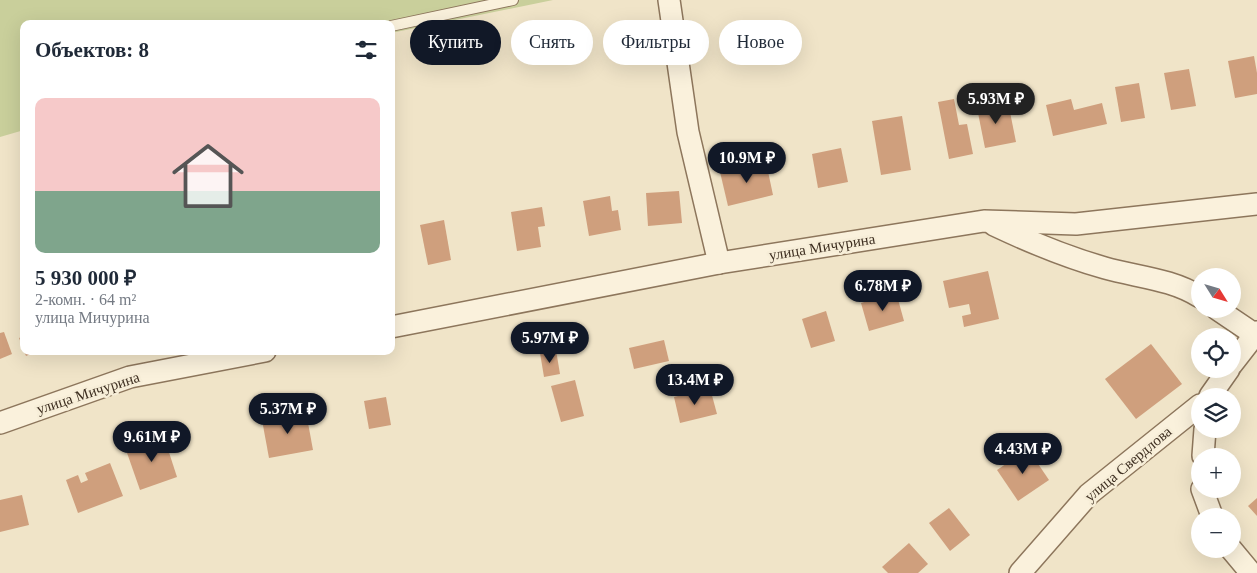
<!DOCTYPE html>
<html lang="ru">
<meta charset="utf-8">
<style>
:root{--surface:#fff;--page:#f2f2f3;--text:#1f2937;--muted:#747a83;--line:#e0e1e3;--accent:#111827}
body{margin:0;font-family:"Times New Roman",serif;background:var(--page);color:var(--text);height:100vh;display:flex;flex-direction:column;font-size:19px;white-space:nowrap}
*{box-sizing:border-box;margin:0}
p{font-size:16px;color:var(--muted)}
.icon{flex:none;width:28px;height:28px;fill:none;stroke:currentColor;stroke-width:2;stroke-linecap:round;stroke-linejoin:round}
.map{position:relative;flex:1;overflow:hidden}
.side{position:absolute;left:20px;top:20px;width:375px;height:335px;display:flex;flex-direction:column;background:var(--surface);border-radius:10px;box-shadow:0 5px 20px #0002}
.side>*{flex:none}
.banner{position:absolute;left:410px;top:20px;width:475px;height:45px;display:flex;gap:10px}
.needle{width:32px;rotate:127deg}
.tools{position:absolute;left:1191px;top:268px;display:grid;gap:10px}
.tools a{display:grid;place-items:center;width:50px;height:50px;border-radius:50%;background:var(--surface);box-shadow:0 5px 20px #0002;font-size:25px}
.price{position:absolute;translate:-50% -42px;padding:0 11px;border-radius:18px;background:var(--accent);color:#fff;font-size:16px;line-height:32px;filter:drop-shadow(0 1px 2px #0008)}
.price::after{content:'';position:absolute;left:50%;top:30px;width:15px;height:11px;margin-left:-8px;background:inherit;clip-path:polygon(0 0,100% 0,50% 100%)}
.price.active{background:#222;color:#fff}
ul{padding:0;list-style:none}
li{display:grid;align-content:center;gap:10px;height:265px;padding:0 15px}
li+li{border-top:1px solid var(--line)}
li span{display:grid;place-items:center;height:155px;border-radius:10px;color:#555}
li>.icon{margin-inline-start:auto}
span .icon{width:90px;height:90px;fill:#fffc;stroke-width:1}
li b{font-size:21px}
h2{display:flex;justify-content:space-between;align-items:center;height:60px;padding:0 15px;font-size:21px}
.chip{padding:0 18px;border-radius:22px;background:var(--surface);box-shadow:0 5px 20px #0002;font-size:18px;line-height:45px}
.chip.active{background:var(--accent);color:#fff}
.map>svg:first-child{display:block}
</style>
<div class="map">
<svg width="1257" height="573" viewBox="0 0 1257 573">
<rect width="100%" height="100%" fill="#f0e4c8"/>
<!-- green -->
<path fill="#c9cf9b" d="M0,0h553l-162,33v-9h-367v106l-24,7z"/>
<!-- building -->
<g fill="#cf9f7d">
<path d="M1254,56l3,17v21l-22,4 -7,-37z"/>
<path d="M1189,69l7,37 -25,4 -7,-37z"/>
<path d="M1139,83l6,35 -24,4 -6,-35z"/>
<path d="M954,99l5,26 8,-1 6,30 -24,5 -11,-57z"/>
<path d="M1071,99l3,11 28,-7 5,21 -54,12 -7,-31z"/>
<path d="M1008,102l8,40 -31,6 -8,-40z"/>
<path d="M902,116l9,54 -30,5 -9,-54z"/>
<path d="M841,148l7,34 -30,6 -6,-34z"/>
<path d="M766,162l7,33 -45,11 -8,-34z"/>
<path d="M679,191l3,32 -34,3 -2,-33z"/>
<path d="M610,196l2,15 6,-1 3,20 -32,6 -6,-35z"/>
<path d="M542,207l3,19 -7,1 3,20 -24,4 -6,-39z"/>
<path d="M444,220l7,40 -23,5 -8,-40z"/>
<path d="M988,271l11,48 -35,8 -2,-11 9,-2 -2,-10 -20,4 -6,-27z"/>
<path d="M896,292l8,29 -35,10 -8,-28z"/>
<path d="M826,311l9,30 -24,7 -9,-29z"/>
<path d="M4,332l8,22 -12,5v-26z"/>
<path d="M24,336v14l-5,-12z"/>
<path d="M664,340l5,21 -35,8 -5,-21z"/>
<path d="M1151,344l31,40 -46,35 -31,-40z"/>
<path d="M556,350l4,24 -16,3 -4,-24z"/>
<path d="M24,351h13l-11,5z"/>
<path d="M575,380l9,36 -23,6 -10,-36z"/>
<path d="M710,388l7,26 -37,9 -6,-26z"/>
<path d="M386,397l5,28 -22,4 -5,-28z"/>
<path d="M306,412l7,38 -44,8 -7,-38z"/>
<path d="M164,437l13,40 -37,13 -14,-40z"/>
<path d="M1028,449l21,31 -31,21 -21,-31z"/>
<path d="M110,463l13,33 -45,17 -12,-33 12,-5 3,8 7,-3 -3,-7z"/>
<path d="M22,495l7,30 -29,7v-32z"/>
<path d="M1257,498v18l-9,-10z"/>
<path d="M949,508l21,27 -20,16 -21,-28z"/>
<path d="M909,543l19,21 -10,9h-30l-6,-6z"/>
</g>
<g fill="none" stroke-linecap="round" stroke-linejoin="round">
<!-- service casing -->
<g stroke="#8d765c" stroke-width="12">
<path id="service" d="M391,26l122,-26"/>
</g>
<!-- minor casing -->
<g stroke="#8d765c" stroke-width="24">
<g id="minor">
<path d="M669,0l19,132 31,131"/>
<path d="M994,225c36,17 72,32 111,43 32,9 67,11 95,29"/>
<path d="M1217,309l37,25"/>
<path d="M391,327l328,-64 265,-42 92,3 181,-20"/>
<path d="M1232,364l25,-32"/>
<path d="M1210,396l19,-27"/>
<path d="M0,423l130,-46 135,-26"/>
<path d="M1203,456l2,-27"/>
<path d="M1202,489l10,27"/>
<path d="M1231,549l20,24"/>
<path d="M1020,573l69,-79 111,-89"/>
</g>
</g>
<!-- service -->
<use href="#service" stroke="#faf1dc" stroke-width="10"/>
<!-- minor -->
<use href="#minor" stroke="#faf1dc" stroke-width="21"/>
</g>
<g text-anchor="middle" stroke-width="5" stroke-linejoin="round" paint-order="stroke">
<!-- street labels -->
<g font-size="15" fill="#3d2e20" stroke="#f7eed8">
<text transform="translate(822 247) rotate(-9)" y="5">улица Мичурина</text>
<text transform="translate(88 393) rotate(-18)" y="5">улица Мичурина</text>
<text transform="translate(1128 464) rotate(-40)" y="5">улица Свердлова</text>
</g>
</g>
</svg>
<div class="tools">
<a><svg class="needle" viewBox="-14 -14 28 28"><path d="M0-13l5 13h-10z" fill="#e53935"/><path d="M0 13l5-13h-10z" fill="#747a83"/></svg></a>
<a><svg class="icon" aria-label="locate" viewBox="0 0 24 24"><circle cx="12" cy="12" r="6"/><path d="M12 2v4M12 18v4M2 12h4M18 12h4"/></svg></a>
<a><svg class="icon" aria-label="layers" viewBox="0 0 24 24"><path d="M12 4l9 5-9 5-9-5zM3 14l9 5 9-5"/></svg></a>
<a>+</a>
<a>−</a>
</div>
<b class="price active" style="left:996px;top:125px">5.93M ₽</b>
<b class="price" style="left:747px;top:184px">10.9M ₽</b>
<b class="price" style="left:883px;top:312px">6.78M ₽</b>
<b class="price" style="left:550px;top:364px">5.97M ₽</b>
<b class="price" style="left:695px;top:406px">13.4M ₽</b>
<b class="price" style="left:288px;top:435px">5.37M ₽</b>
<b class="price" style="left:152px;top:463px">9.61M ₽</b>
<b class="price" style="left:1023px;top:475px">4.43M ₽</b>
<div class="banner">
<a class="chip active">Купить</a>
<a class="chip">Снять</a>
<a class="chip">Фильтры</a>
<a class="chip">Новое</a>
</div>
<section class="side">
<h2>Объектов: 8<svg class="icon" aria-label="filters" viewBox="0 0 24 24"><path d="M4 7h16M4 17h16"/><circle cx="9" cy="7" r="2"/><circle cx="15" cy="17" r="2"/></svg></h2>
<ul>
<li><span style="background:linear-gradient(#f6c9c9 60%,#7fa58c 0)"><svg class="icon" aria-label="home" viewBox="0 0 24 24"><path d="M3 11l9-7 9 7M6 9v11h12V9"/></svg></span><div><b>5 930 000 ₽</b><p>2-комн. · 64 m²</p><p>улица Мичурина</p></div></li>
</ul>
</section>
</div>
